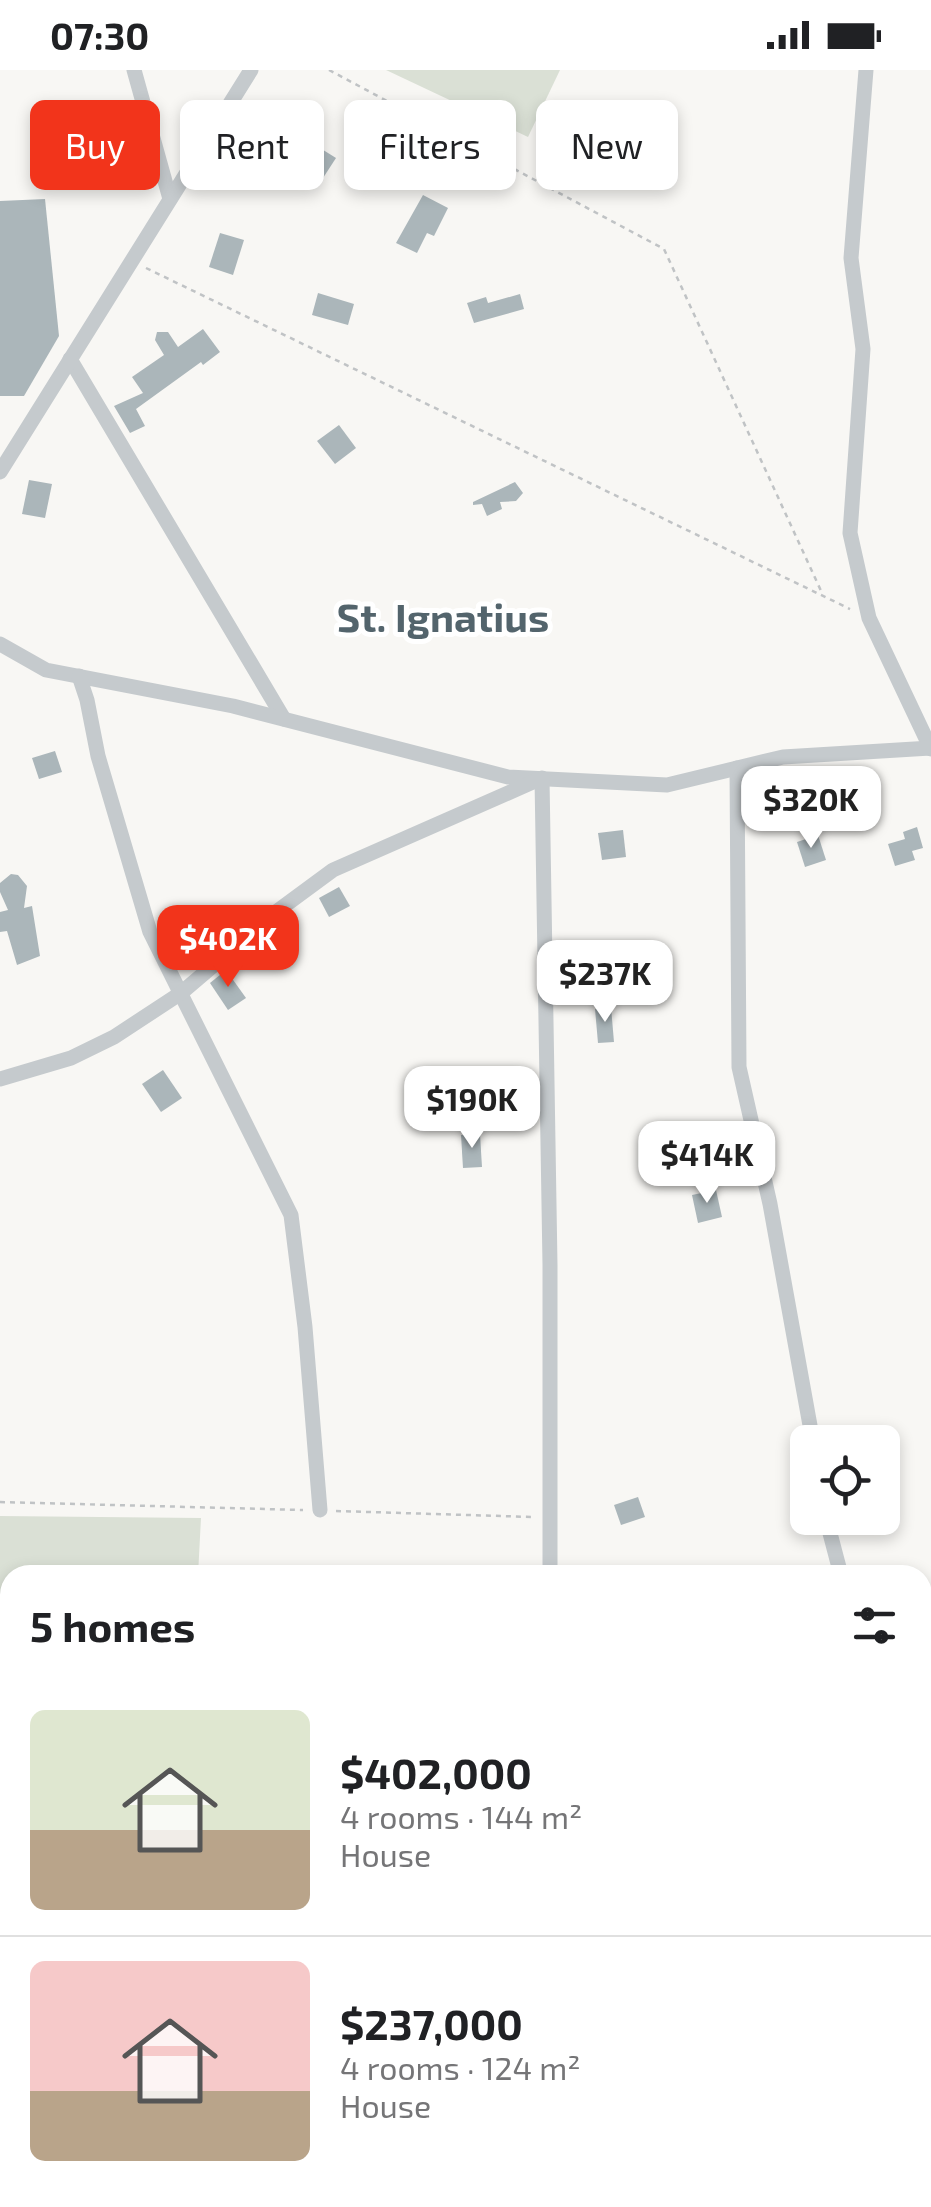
<!DOCTYPE html>
<meta charset="utf-8">
<style>
:root{--surface:#fff;--page:#f2f2f2;--text:#202124;--muted:#757577;--line:#e0e0e0;--accent:#f2341b}
body{margin:0;font-family:"Exo 2",sans-serif;background:var(--page);color:var(--text);height:100vh;display:flex;flex-direction:column;font-size:38px;white-space:nowrap}
*{box-sizing:border-box;margin:0}
p{font-size:32px;color:var(--muted)}
.icon{flex:none;width:55px;height:55px;fill:none;stroke:currentColor;stroke-width:2;stroke-linecap:round;stroke-linejoin:round}
.map{position:relative;flex:1;overflow:hidden}
.drawer{position:absolute;left:0px;top:1495px;width:932px;height:642px;display:flex;flex-direction:column;background:var(--surface);border-radius:30px 30px 0 0;box-shadow:0 5px 15px #0003}
.drawer>*{flex:none}
.banner{position:absolute;left:30px;top:30px;width:872px;height:90px;display:flex;gap:20px}
.fabs{position:absolute;left:790px;top:1355px;display:grid;gap:20px}
.fabs a{display:grid;place-items:center;width:110px;height:110px;border-radius:15px;background:var(--surface);box-shadow:0 5px 15px #0003;font-size:50px}
.price{position:absolute;translate:-50% -85px;padding:0 22px;border-radius:20px;background:#fff;color:#222;font-size:32px;line-height:65px;filter:drop-shadow(0 2px 5px #0008)}
.price::after{content:'';position:absolute;left:50%;top:60px;width:30px;height:22px;margin-left:-15px;background:inherit;clip-path:polygon(0 0,100% 0,50% 100%)}
.price.on{background:var(--accent);color:#fff}
ul{padding:0;list-style:none}
li{display:flex;align-items:center;gap:30px;height:250px;padding:0 30px}
li+li{border-top:2px solid var(--line)}
li span{display:grid;place-items:center;flex:none;width:280px;height:200px;border-radius:15px;color:#555}
li>.icon{margin-inline-start:auto}
span .icon{width:120px;height:120px;fill:#fffc;stroke-width:1}
li b{font-size:42px}
h2{display:flex;justify-content:space-between;align-items:center;height:120px;padding:0 30px;font-size:42px}
.pill{padding:0 35px;border-radius:15px;background:var(--surface);box-shadow:0 5px 15px #0003;font-size:35px;line-height:90px}
.pill.on{background:var(--accent);color:#fff}
.status{display:flex;justify-content:space-between;align-items:center;height:70px;padding:0 50px;background:var(--surface);direction:ltr}
.status svg{height:28px;fill:currentColor}
.map>svg:first-child{display:block}
</style>
<div class="status"><b>07:30</b><svg viewBox="0 0 49 12"><path d="M0 12V9h3v3zM5 12V6h3v6zM10 12V3h3v9zM15 12V0h3v12zM26 1h20v11H26zM47 4h2v5h-2z"/></svg></div>
<div class="map">
<svg width="931" height="2137" viewBox="0 0 931 2137">
<rect width="100%" height="100%" fill="#f8f7f4"/>
<!-- green -->
<g fill="#dae0d5">
<path d="M386,0h174l-32,67z"/>
<path d="M0,1446l201,2 -3,57h-188v261l-10,4z"/>
</g>
<!-- building -->
<g fill="#abb6ba">
<circle cx="100" cy="79" r="13"/>
<path d="M312,73l24,15 -13,20 -24,-14z"/>
<path d="M423,125l25,13 -14,28 -7,-3 -10,20 -21,-10z"/>
<path d="M45,129l14,137 -35,60h-24v-195z"/>
<path d="M220,163l24,7 -11,35 -24,-8z"/>
<path d="M318,223l36,11 -6,21 -36,-10z"/>
<path d="M520,224l4,15 -50,14 -7,-20 19,-6 2,6z"/>
<path d="M203,259l17,23 -17,13 -2,-3 -65,47 9,17 -15,7 -16,-27 29,-13 -11,-16 32,-22 -9,-15 2,-8h11l10,15z"/>
<path d="M339,355l17,23 -21,16 -18,-23z"/>
<path d="M29,410l23,4 -7,34 -23,-4z"/>
<path d="M515,412l8,11 -7,8 -16,1 2,7 -15,7 -5,-12 -9,1v-3z"/>
<path d="M55,681l7,21 -23,7 -7,-21z"/>
<path d="M917,757l6,21 -11,3 3,9 -20,6 -7,-22 17,-5 -2,-7z"/>
<path d="M623,760l3,27 -24,3 -4,-27z"/>
<path d="M818,765l8,25 -21,7 -8,-25z"/>
<path d="M11,804l7,1 9,11 -3,22 8,-2 8,50 -23,9 -10,-34 -7,1v-20l8,-2 -8,-18v-9z"/>
<path d="M339,817l11,19 -21,11 -10,-19z"/>
<path d="M226,900l20,28 -18,12 -18,-27z"/>
<path d="M611,937l3,35 -16,1 -3,-34z"/>
<path d="M163,1000l19,28 -21,14 -19,-28z"/>
<path d="M480,1064l2,33 -19,1 -2,-33z"/>
<path d="M716,1120l6,27 -24,6 -6,-28z"/>
<path d="M638,1427l7,20 -24,8 -7,-20z"/>
</g>
<g fill="none" stroke-linecap="round" stroke-linejoin="round">
<!-- path -->
<g stroke="#c0c3c5" stroke-width="2.5" stroke-dasharray="5 5" stroke-linecap="butt">
<path d="M329,0l335,179 158,344"/>
<path d="M146,198l704,341"/>
<path d="M0,1432l303,8"/>
<path d="M336,1441l197,6"/>
</g>
<!-- street -->
<g stroke="#c5cacd" stroke-width="15">
<path d="M134,0l36,129"/>
<path d="M866,0l-15,188 12,91 -13,184 19,85 62,131"/>
<path d="M70,289l214,360"/>
<path d="M0,402l251,-402"/>
<path d="M0,574l46,26 187,36 275,71 159,8 116,-28 148,-9"/>
<path d="M79,606l8,24 11,56 52,176 141,283 14,112 15,183"/>
<path d="M737,698l2,299 31,137 43,238"/>
<path d="M0,1009l71,-21 43,-21 67,-44 95,-81 57,-42 209,-92 8,487v310"/>
<path d="M826,1448l15,57"/>
<path d="M922,1570l9,4"/>
<path d="M922,1799l9,31"/>
<path d="M922,2109l9,-2"/>
<path d="M573,2128l1,9"/>
<path d="M806,2137l42,-9"/>
</g>
</g>
<g text-anchor="middle" stroke-width="10" stroke-linejoin="round" paint-order="stroke">
<!-- quarter labels -->
<g font-size="40" font-weight="bold" fill="#53646c" stroke="#fff">
<text x="443" y="562">St. Ignatius</text>
</g>
</g>
</svg>
<div class="fabs">
<a><svg class="icon" aria-label="locate" viewBox="0 0 24 24"><circle cx="12" cy="12" r="6"/><path d="M12 2v4M12 18v4M2 12h4M18 12h4"/></svg></a>
</div>
<b class="price" style="left:811px;top:781px">$320K</b>
<b class="price on" style="left:228px;top:920px">$402K</b>
<b class="price" style="left:605px;top:955px">$237K</b>
<b class="price" style="left:472px;top:1081px">$190K</b>
<b class="price" style="left:707px;top:1136px">$414K</b>
<div class="banner">
<a class="pill on">Buy</a>
<a class="pill">Rent</a>
<a class="pill">Filters</a>
<a class="pill">New</a>
</div>
<section class="drawer">
<h2>5 homes<svg class="icon" aria-label="filters" viewBox="0 0 24 24"><path d="M4 7h16M4 17h16"/><circle cx="9" cy="7" r="2"/><circle cx="15" cy="17" r="2"/></svg></h2>
<ul>
<li><span style="background:linear-gradient(#dfe7d0 60%,#b9a48a 0)"><svg class="icon" aria-label="home" viewBox="0 0 24 24"><path d="M3 11l9-7 9 7M6 9v11h12V9"/></svg></span><div><b>$402,000</b><p>4 rooms · 144 m²</p><p>House</p></div></li>
<li><span style="background:linear-gradient(#f6c9c9 65%,#b9a48a 0)"><svg class="icon" aria-label="home" viewBox="0 0 24 24"><path d="M3 11l9-7 9 7M6 9v11h12V9"/></svg></span><div><b>$237,000</b><p>4 rooms · 124 m²</p><p>House</p></div></li>
</ul>
</section>
</div>
